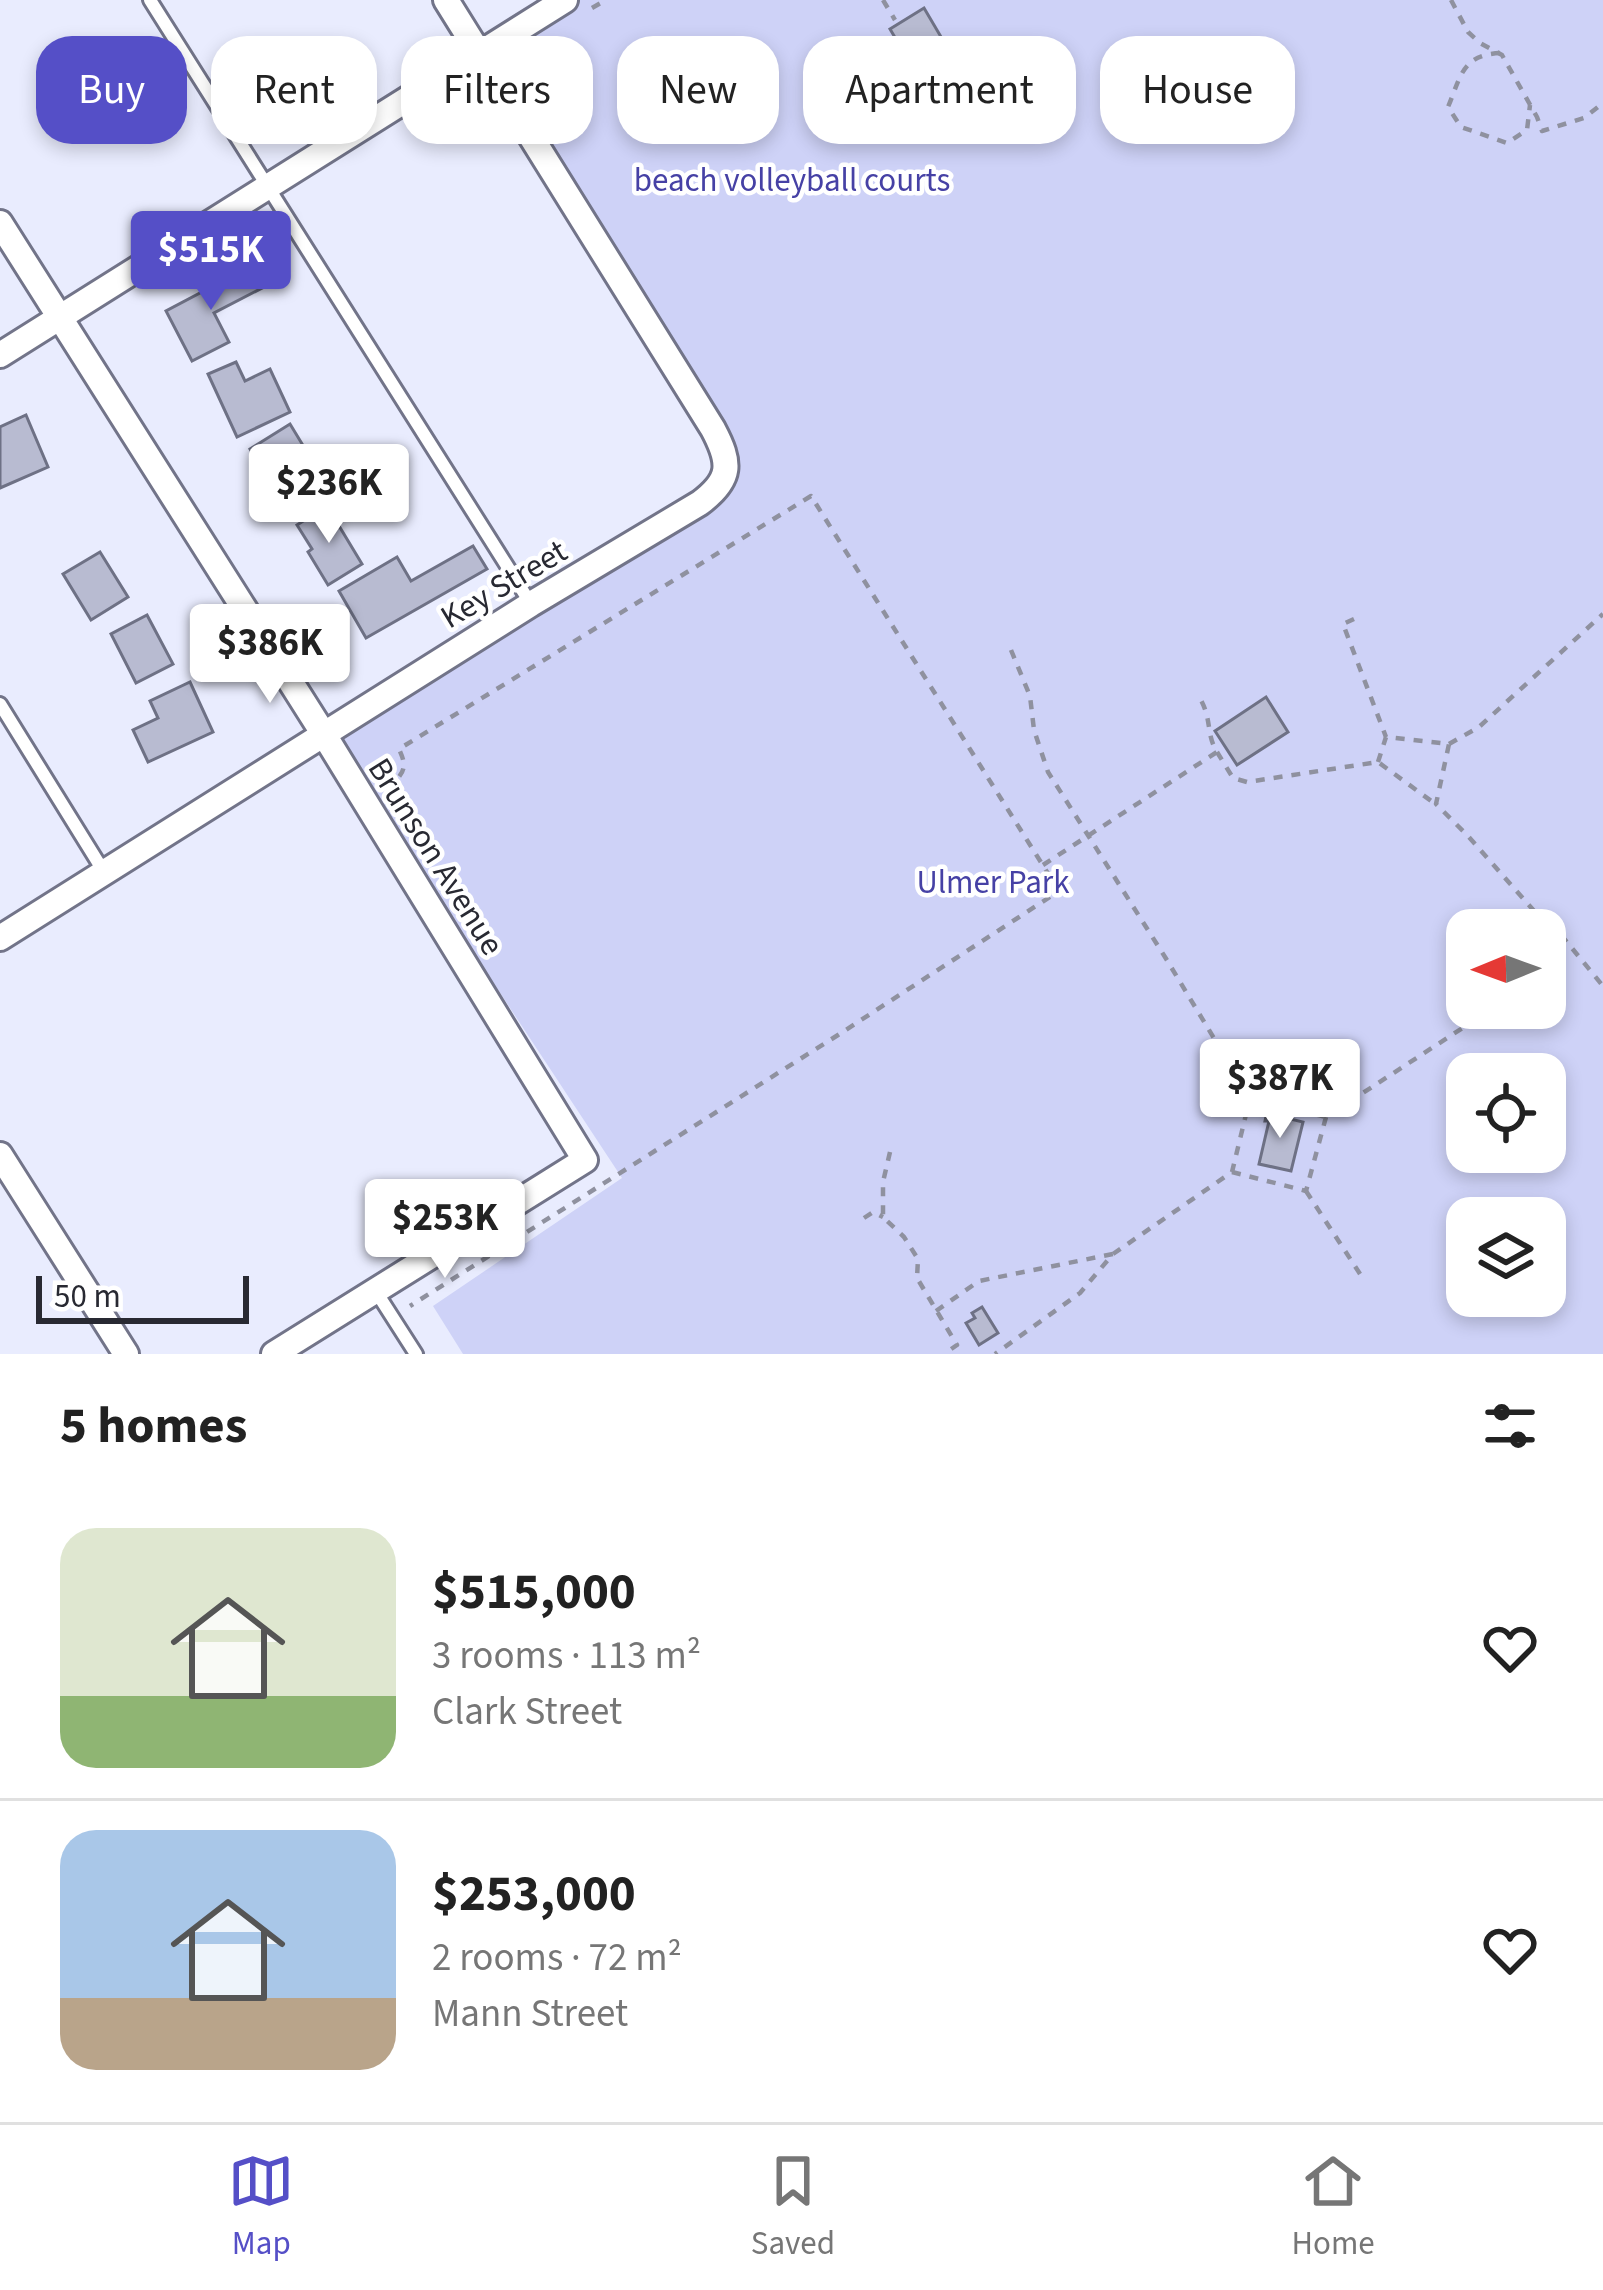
<!DOCTYPE html>
<meta charset="utf-8">
<style>
:root{--surface:#fff;--page:#f6f6f6;--text:#222;--muted:#767676;--line:#e0e0e0;--accent:#554fc7}
body{margin:0;font-family:"Source Sans 3",sans-serif;background:var(--page);color:var(--text);height:100vh;display:flex;flex-direction:column;font-size:45px;white-space:nowrap}
*{box-sizing:border-box;margin:0}
p{font-size:39px;color:var(--muted)}
.icon{flex:none;width:66px;height:66px;fill:none;stroke:currentColor;stroke-width:2;stroke-linecap:round;stroke-linejoin:round}
.map{position:relative;height:1354px;overflow:hidden}
.side{display:flex;flex-direction:column;background:var(--surface);flex:1}
.side>*{flex:none}
.banner{position:absolute;left:36px;top:36px;width:1533px;height:108px;display:flex;gap:24px}
.needle{width:78px;rotate:269deg}
.buttons{position:absolute;left:1446px;top:909px;display:grid;gap:24px}
.buttons a{display:grid;place-items:center;width:120px;height:120px;border-radius:24px;background:var(--surface);box-shadow:0 6px 18px #0003;font-size:60px}
.scale{position:absolute;left:36px;bottom:30px;width:213px;box-sizing:border-box;padding-left:12px;border:6px solid #282932;border-top:0;font-size:33px;line-height:42px;white-space:nowrap;color:#282932;-webkit-text-stroke:9px #fff;paint-order:stroke}
.price{position:absolute;translate:-50% -102px;padding:0 27px;border-radius:12px;background:#fff;color:#222;font-size:39px;line-height:78px;filter:drop-shadow(0 3px 6px #0008)}
.price::after{content:'';position:absolute;left:50%;top:72px;width:36px;height:27px;margin-left:-18px;background:inherit;clip-path:polygon(0 0,100% 0,50% 100%)}
.price.current{background:var(--accent);color:#fff}
ul{padding:0;list-style:none}
li{display:flex;align-items:center;gap:36px;height:300px;padding:0 60px}
li+li{border-top:3px solid var(--line)}
li span{display:grid;place-items:center;flex:none;width:336px;height:240px;border-radius:36px;color:#555}
li>.icon{margin-inline-start:auto}
span .icon{width:144px;height:144px;fill:#fffc;stroke-width:1}
li b{font-size:51px}
h2{display:flex;justify-content:space-between;align-items:center;height:144px;padding:0 60px;font-size:51px}
.pill{padding:0 42px;border-radius:36px;background:var(--surface);box-shadow:0 6px 18px #0003;font-size:42px;line-height:108px}
.pill.current{background:var(--accent);color:#fff}
.dock{display:flex;justify-content:space-around;align-items:center;height:168px;border-top:3px solid var(--line);background:var(--surface);font-size:33px;color:var(--muted)}
.dock a{display:grid;justify-items:center;gap:6px}
.dock .current{color:var(--accent)}
.map>svg:first-child{display:block}
</style>
<div class="map">
<svg width="1603" height="1354" viewBox="0 0 1603 1354">
<rect width="100%" height="100%" fill="#e9ecfe"/>
<!-- green -->
<path fill="#ced2f7" fill-rule="evenodd" d="M572,0h1031v1354h-1140l-30,-48 189,-128 -282,-428 -4,-16 394,-257 -242,-422zM1467,930h78v78h-78zM1467,1074h78v78h-78zM1467,1218h78v78h-78z"/>
<!-- building -->
<g fill="#b8bbd1" stroke="#6e7185" stroke-width="3">
<path d="M924,8l40,68 -34,21 -40,-68z"/>
<path d="M974,100l11,18 -27,16 -10,-18z"/>
<path d="M253,265l11,22 -50,26 15,29 -37,19 -26,-50z"/>
<path d="M236,362l9,19 25,-12 20,43 -53,25 -29,-63z"/>
<path d="M26,415l22,52 -48,21v-61z"/>
<path d="M290,424l20,33 12,-8 11,19 -54,32 -29,-51z"/>
<path d="M327,506l35,58 -34,21 -20,-33 4,-3 -15,-24z"/>
<path d="M473,546l14,23 -121,69 -27,-47 58,-34 14,24z"/>
<path d="M100,552l28,45 -37,23 -28,-46z"/>
<path d="M147,615l26,49 -37,19 -25,-49z"/>
<path d="M190,682l23,50 -65,30 -15,-32 25,-12 -8,-17z"/>
<path d="M1266,697l22,35 -51,33 -22,-34z"/>
<path d="M1268,1107l16,4 -2,6 21,5 -12,49 -32,-7 10,-43h-4z"/>
<path d="M982,1307l16,26 -19,12 -13,-22 9,-5 -3,-5z"/>
</g>
<g fill="none" stroke-linecap="round" stroke-linejoin="round">
<!-- lane casing -->
<g stroke="#727489" stroke-width="18">
<g id="lane">
<path d="M150,0l381,604"/>
<path d="M0,704l104,168"/>
<path d="M375,1290l41,64"/>
</g>
</g>
<!-- street casing -->
<g stroke="#727489" stroke-width="30">
<g id="street">
<path d="M0,223l323,510 262,427 -311,194"/>
<path d="M0,355l565,-355"/>
<path d="M0,938l531,-334 169,-101c32,-24 31,-40 13,-74l-267,-429"/>
<path d="M0,1155l126,199"/>
</g>
</g>
<!-- path -->
<g stroke="#8f919f" stroke-width="4.5" stroke-dasharray="9 9" stroke-linecap="butt">
<path d="M883,0l12,20"/>
<path d="M1451,0l17,32 12,11 22,12 35,62 5,14 42,-13 19,-15"/>
<path d="M592,8l14,-8"/>
<path d="M1500,53c-38,2 -39,23 -52,54l13,20 46,16 20,-13 3,-25"/>
<path d="M1354,619l-11,5 43,113"/>
<path d="M1011,650l19,46 4,34 14,42 117,185 85,141"/>
<path d="M1449,744l30,-17 124,-113"/>
<path d="M1217,752l16,26 14,4 131,-20 56,41"/>
<path d="M1378,762l8,-25 63,7 -13,60 31,31 75,85"/>
<path d="M382,779l16,-1c9,-10 6,-18 1,-29l412,-253 248,395 -221,144 -428,271"/>
<path d="M1043,865l174,-113c-11,-18 -5,-31 -16,-52"/>
<path d="M1536,930l6,-10 15,10 46,56"/>
<path d="M890,1152l-7,30v35l21,20 14,22 -1,19 40,67 -13,9"/>
<path d="M1232,1172l74,19 20,-74 158,-103 4,-6"/>
<path d="M1306,1191l58,89"/>
<path d="M864,1218l9,-6 10,5"/>
<path d="M1113,1254l119,-82 18,-74 76,19"/>
<path d="M936,1311l43,-30 134,-27 -33,39 -85,61"/>
</g>
<!-- lane -->
<use href="#lane" stroke="#fff" stroke-width="12"/>
<!-- street -->
<use href="#street" stroke="#fff" stroke-width="24"/>
</g>
<g text-anchor="middle" stroke-width="9" stroke-linejoin="round" paint-order="stroke">
<!-- park labels -->
<g font-size="33" fill="#4641a5" stroke="#fff">
<text x="792" y="191">beach volleyball courts</text>
<text x="993" y="893">Ulmer Park</text>
</g>
<!-- street labels -->
<g font-size="33" fill="#282932" stroke="#fff">
<text transform="translate(503 583) rotate(-31)" y="12">Key Street</text>
<text transform="translate(437 856) rotate(58)" y="12">Brunson Avenue</text>
</g>
</g>
</svg>
<div class="buttons">
<a><svg class="needle" viewBox="-14 -14 28 28"><path d="M0-13l5 13h-10z" fill="#e53935"/><path d="M0 13l5-13h-10z" fill="#767676"/></svg></a>
<a><svg class="icon" aria-label="locate" viewBox="0 0 24 24"><circle cx="12" cy="12" r="6"/><path d="M12 2v4M12 18v4M2 12h4M18 12h4"/></svg></a>
<a><svg class="icon" aria-label="layers" viewBox="0 0 24 24"><path d="M12 4l9 5-9 5-9-5zM3 14l9 5 9-5"/></svg></a>
</div>
<div class="scale">50 m</div>
<b class="price current" style="left:211px;top:313px">$515K</b>
<b class="price" style="left:329px;top:546px">$236K</b>
<b class="price" style="left:270px;top:706px">$386K</b>
<b class="price" style="left:1280px;top:1141px">$387K</b>
<b class="price" style="left:445px;top:1281px">$253K</b>
<div class="banner">
<a class="pill current">Buy</a>
<a class="pill">Rent</a>
<a class="pill">Filters</a>
<a class="pill">New</a>
<a class="pill">Apartment</a>
<a class="pill">House</a>
</div>
</div>
<section class="side">
<h2>5 homes<svg class="icon" aria-label="filters" viewBox="0 0 24 24"><path d="M4 7h16M4 17h16"/><circle cx="9" cy="7" r="2"/><circle cx="15" cy="17" r="2"/></svg></h2>
<ul>
<li><span style="background:linear-gradient(#dfe7d0 70%,#8fb573 0)"><svg class="icon" aria-label="home" viewBox="0 0 24 24"><path d="M3 11l9-7 9 7M6 9v11h12V9"/></svg></span><div><b>$515,000</b><p>3 rooms · 113 m²</p><p>Clark Street</p></div><svg class="icon" aria-label="heart" viewBox="0 0 24 24"><path d="M12 20l-8-8c-3-5 5-10 8-4 3-6 11-1 8 4z"/></svg></li>
<li><span style="background:linear-gradient(#a9c7e8 70%,#b9a48a 0)"><svg class="icon" aria-label="home" viewBox="0 0 24 24"><path d="M3 11l9-7 9 7M6 9v11h12V9"/></svg></span><div><b>$253,000</b><p>2 rooms · 72 m²</p><p>Mann Street</p></div><svg class="icon" aria-label="heart" viewBox="0 0 24 24"><path d="M12 20l-8-8c-3-5 5-10 8-4 3-6 11-1 8 4z"/></svg></li>
</ul>
</section>
<nav class="dock">
<a class="current"><svg class="icon" aria-label="map" viewBox="0 0 24 24"><path d="M3 6l6-2 6 2 6-2v14l-6 2-6-2-6 2zM9 4v14M15 6v14"/></svg>Map</a>
<a><svg class="icon" aria-label="saved" viewBox="0 0 24 24"><path d="M7 4h10v16l-5-4-5 4z"/></svg>Saved</a>
<a><svg class="icon" aria-label="home" viewBox="0 0 24 24"><path d="M3 11l9-7 9 7M6 9v11h12V9"/></svg>Home</a>
</nav>
